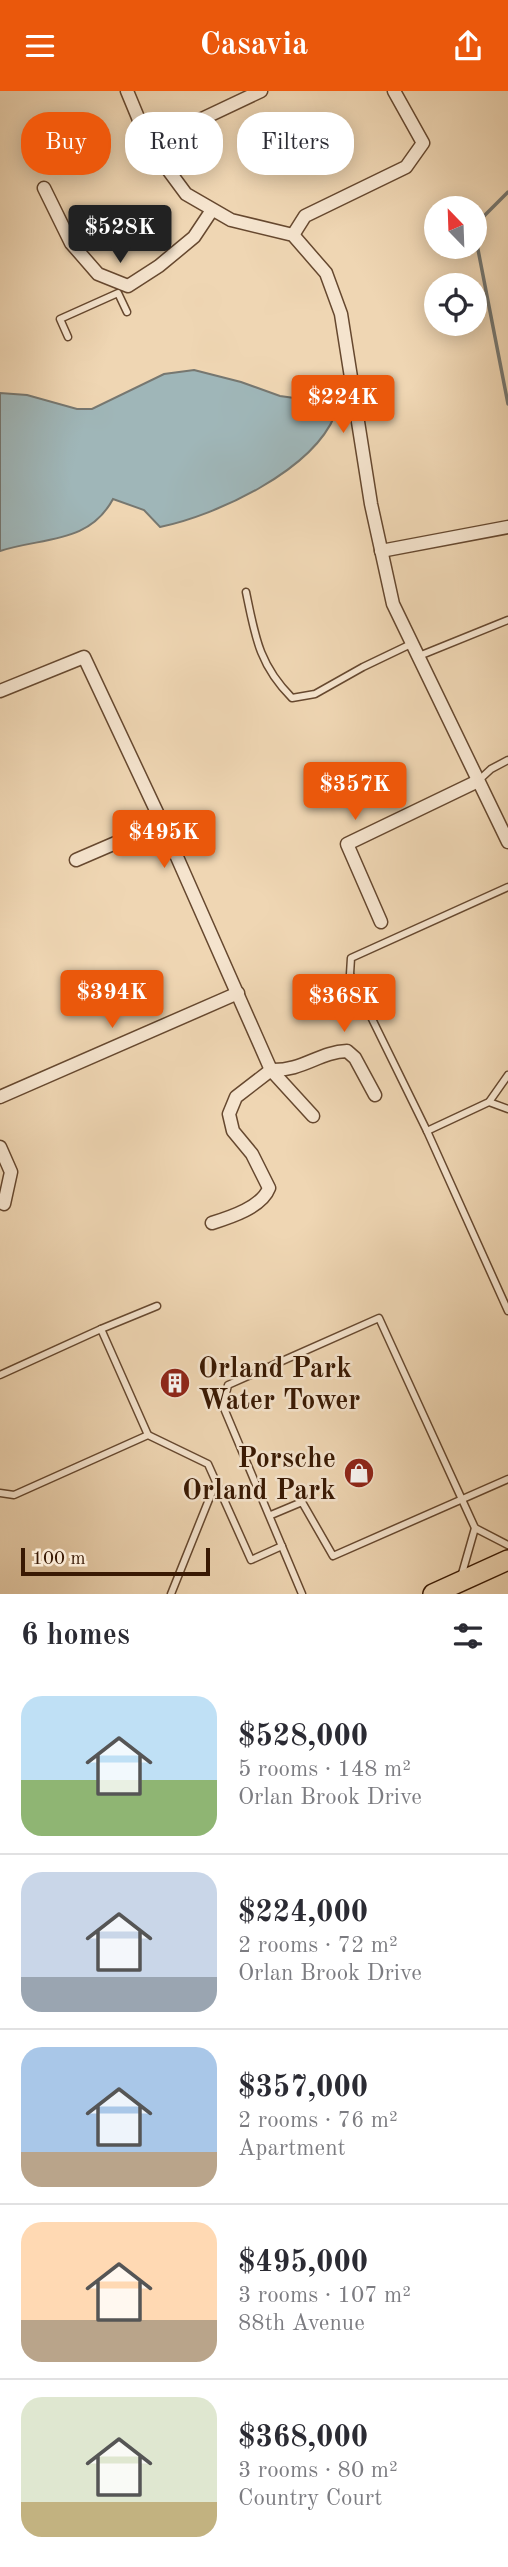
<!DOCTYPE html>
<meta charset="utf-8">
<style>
:root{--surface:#fff;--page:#f7f7f7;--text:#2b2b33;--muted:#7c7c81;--line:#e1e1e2;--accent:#ea580c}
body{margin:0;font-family:"Old Standard TT",serif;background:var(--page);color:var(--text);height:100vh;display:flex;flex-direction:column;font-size:26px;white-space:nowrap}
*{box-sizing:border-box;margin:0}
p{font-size:23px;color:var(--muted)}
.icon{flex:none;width:38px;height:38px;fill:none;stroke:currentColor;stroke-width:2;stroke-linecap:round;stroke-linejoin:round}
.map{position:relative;height:1503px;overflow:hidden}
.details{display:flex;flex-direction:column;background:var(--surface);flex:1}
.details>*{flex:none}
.hud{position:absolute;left:21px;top:21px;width:467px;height:63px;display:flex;gap:14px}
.needle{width:46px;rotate:337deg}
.fabs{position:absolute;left:424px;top:105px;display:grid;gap:14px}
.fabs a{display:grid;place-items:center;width:63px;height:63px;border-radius:50%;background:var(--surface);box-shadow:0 4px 18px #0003;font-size:35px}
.scale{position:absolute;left:21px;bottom:18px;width:189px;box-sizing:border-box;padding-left:7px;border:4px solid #391903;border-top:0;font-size:19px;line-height:24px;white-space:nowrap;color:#391903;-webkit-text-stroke:5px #f5e4ce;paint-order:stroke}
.price{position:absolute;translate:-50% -60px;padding:0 16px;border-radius:7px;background:var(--accent);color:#fff;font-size:23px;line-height:46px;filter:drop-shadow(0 2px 4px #0008)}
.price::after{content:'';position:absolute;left:50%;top:42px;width:21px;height:16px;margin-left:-10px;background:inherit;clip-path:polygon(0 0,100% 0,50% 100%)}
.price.on{background:#222;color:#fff}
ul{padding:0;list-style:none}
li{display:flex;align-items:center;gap:21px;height:175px;padding:0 21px}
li+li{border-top:2px solid var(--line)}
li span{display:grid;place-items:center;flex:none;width:196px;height:140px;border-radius:21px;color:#555}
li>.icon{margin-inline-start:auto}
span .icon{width:84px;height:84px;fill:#fffc;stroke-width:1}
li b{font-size:30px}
h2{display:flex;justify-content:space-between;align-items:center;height:84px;padding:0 21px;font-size:30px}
.pill{padding:0 24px;border-radius:28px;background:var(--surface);box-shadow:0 4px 18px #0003;font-size:24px;line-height:63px}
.pill.on{background:var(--accent);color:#fff}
header{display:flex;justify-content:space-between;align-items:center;height:91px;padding:0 21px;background:var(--accent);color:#fff;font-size:32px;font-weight:800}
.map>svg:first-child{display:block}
</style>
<header><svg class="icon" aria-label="menu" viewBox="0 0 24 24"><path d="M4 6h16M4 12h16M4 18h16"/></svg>Casavia<svg class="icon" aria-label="share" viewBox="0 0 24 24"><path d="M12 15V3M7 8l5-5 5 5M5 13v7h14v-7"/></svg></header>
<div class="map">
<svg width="508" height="1503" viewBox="0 0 508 1503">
<rect width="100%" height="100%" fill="#efd6b3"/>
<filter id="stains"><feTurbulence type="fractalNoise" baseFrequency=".00286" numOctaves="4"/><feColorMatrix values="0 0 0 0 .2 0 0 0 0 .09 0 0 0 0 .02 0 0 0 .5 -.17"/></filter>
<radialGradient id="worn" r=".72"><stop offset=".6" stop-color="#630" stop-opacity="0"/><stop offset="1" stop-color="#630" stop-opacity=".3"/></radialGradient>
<!-- water -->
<path fill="#9fb6b8" stroke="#767770" stroke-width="2" d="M194,279l47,12 39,14 36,5 13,4 6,10c-23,56 -118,100 -175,112l-16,-17 -31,-11c-24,45 -70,38 -113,52v-158l27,2 50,14h15l72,-35z"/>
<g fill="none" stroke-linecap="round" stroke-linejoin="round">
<!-- stream -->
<g stroke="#767770" stroke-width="3.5">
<path d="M474,135l34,-34"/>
<path d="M474,138l34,175"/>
</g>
<!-- lane casing -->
<g stroke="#66482f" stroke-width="9">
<g id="lane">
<path d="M68,246l-8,-18 58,-26 9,19"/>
<path d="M246,501c9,44 13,73 46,106l23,-4 48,-27 48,-23"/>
<path d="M419,565l89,-36"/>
<path d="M478,690l13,-12 17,-9"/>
<path d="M508,984l-19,27 -62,29 81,180"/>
<path d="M489,1011l19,7"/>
<path d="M427,1040l-77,-157 1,-16 157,-71"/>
<path d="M101,1238l56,-23"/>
<path d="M0,1284l101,-46 47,106"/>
<path d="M0,1402l14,2 134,-60 60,29 43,96 31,-14"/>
<path d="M271,1424l31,-13 31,54 175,-77"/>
<path d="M461,1486l14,-49"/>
<path d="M171,1503l45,-112"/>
<path d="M302,1503l-79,-188 5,-21 151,-67 96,210 33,17"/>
</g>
</g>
<!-- street casing -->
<g stroke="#66482f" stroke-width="15">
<g id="street">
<path d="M127,0l22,53 37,50 45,26 62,15 33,38 15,41 30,190 22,100 115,238"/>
<path d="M149,53l112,-53"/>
<path d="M44,97l27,55 27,31 30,12 31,-20 35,-29 18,-27"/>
<path d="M293,144l12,-19 101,-49 17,-24 -29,-52"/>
<path d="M381,460l127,-24"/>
<path d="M0,600l84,-34 78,166 109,247c32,1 48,-18 76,-19l8,7 20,37"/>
<path d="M76,769l86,-37"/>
<path d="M381,831l-34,-78 131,-63"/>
<path d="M0,1006l238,-104"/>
<path d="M0,1056l11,25 -7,32"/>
<path d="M212,1132c19,-6 50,-16 57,-35l-17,-34 -19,-23 -4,-17 7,-17 35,-27 42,46"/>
</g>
</g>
<!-- primary casing -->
<g stroke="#391903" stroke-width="22">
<path id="primary" d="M433,1503l75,-34"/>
</g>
<!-- lane -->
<use href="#lane" stroke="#f5e4ce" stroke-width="6"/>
<!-- street -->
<use href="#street" stroke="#f5e4ce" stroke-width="12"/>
<!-- primary -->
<use href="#primary" stroke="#efd6b3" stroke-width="19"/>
</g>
<!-- icons -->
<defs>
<g id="building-disc" transform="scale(1.575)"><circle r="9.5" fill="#8f2418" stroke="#f5e4ce"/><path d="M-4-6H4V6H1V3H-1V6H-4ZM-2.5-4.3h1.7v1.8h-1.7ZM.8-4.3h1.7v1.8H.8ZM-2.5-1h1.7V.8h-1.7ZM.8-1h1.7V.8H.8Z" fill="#fff"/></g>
<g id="shop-disc" transform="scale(1.575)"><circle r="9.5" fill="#8f2418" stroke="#f5e4ce"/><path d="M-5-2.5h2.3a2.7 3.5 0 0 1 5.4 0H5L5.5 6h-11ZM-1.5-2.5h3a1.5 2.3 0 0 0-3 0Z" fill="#fff"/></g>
</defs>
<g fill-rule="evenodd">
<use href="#building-disc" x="175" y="1292"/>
<use href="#shop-disc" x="359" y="1382"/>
</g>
<g text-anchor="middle" stroke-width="5" stroke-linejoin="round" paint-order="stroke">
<!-- poi labels -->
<g font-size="28" font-weight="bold" fill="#391903" stroke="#f5e4ce" text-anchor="start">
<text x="198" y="1286">Orland Park<tspan x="198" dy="32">Water Tower</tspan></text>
<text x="336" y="1376" text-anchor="end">Porsche<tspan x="336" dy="32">Orland Park</tspan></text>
</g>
</g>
<rect width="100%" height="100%" filter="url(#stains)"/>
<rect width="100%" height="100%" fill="url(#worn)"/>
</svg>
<div class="fabs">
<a><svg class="needle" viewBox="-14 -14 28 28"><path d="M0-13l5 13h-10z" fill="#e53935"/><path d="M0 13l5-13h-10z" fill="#7c7c81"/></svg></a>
<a><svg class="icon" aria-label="locate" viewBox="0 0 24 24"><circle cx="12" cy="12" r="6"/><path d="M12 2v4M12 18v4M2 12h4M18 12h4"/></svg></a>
</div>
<div class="scale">100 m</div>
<b class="price on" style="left:120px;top:174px">$528K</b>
<b class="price" style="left:343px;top:344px">$224K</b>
<b class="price" style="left:355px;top:731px">$357K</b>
<b class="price" style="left:164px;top:779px">$495K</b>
<b class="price" style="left:112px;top:939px">$394K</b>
<b class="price" style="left:344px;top:943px">$368K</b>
<div class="hud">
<a class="pill on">Buy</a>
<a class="pill">Rent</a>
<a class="pill">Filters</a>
</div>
</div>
<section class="details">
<h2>6 homes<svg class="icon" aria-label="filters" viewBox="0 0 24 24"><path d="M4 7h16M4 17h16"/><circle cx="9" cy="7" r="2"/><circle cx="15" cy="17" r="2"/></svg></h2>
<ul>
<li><span style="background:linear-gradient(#bfe0f5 60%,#8fb573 0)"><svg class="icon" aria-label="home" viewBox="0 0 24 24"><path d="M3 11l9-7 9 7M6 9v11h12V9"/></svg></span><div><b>$528,000</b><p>5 rooms · 148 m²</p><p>Orlan Brook Drive</p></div></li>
<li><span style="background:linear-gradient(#c9d6e8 75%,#9aa5b1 0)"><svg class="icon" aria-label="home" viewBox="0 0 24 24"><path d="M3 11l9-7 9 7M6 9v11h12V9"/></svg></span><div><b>$224,000</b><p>2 rooms · 72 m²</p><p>Orlan Brook Drive</p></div></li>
<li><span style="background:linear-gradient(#a9c7e8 75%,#b9a48a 0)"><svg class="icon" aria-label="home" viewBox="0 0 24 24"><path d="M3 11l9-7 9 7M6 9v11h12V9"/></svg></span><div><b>$357,000</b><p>2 rooms · 76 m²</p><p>Apartment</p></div></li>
<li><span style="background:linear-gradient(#ffd9b3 70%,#b9a48a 0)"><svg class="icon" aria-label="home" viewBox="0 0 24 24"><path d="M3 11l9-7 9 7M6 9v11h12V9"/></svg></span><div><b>$495,000</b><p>3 rooms · 107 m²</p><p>88th Avenue</p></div></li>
<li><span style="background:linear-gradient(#dfe7d0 75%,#c2b280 0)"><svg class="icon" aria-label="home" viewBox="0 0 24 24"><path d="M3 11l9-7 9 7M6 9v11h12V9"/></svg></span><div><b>$368,000</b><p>3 rooms · 80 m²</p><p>Country Court</p></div></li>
</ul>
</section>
